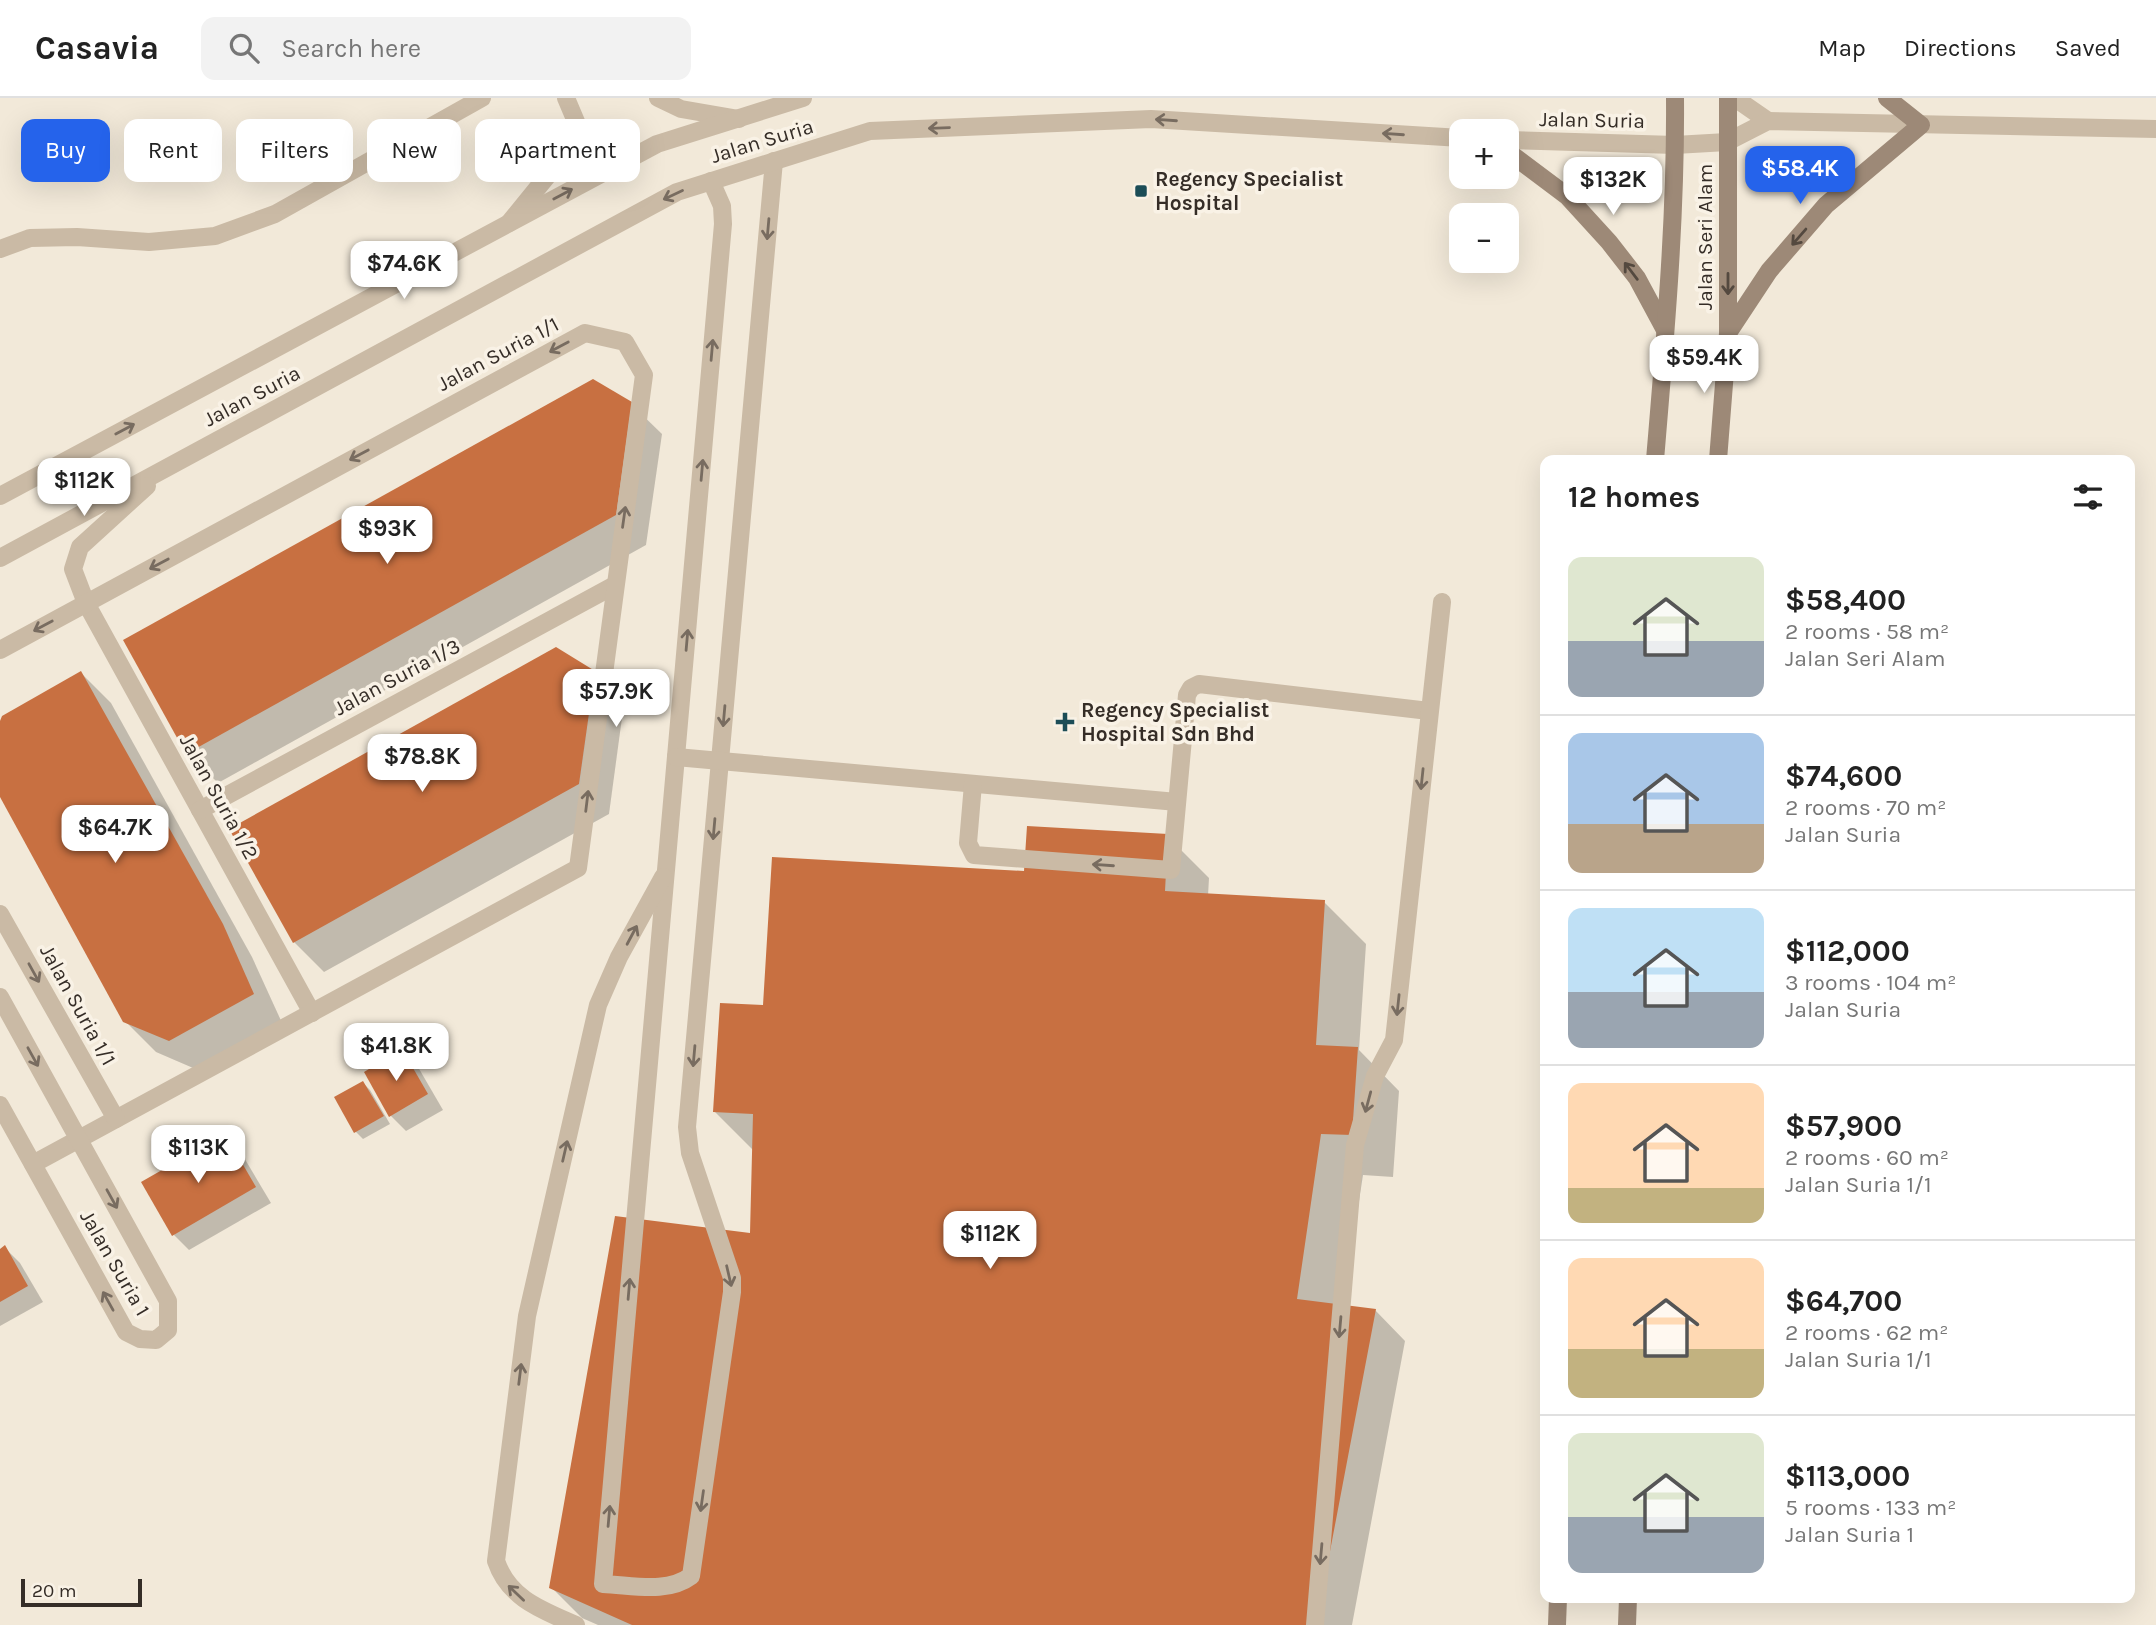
<!DOCTYPE html>
<meta charset="utf-8">
<style>
:root{--surface:#fff;--page:#f2f2f2;--text:#222;--muted:#767676;--line:#e0e0e0;--accent:#2563eb}
body{margin:0;font-family:Karla,sans-serif;background:var(--page);color:var(--text);height:100vh;display:flex;flex-direction:column;font-size:26px;white-space:nowrap}
*{box-sizing:border-box;margin:0}
p{font-size:23px;color:var(--muted)}
.icon{flex:none;width:38px;height:38px;fill:none;stroke:currentColor;stroke-width:2;stroke-linecap:round;stroke-linejoin:round}
.map{position:relative;flex:1;overflow:hidden}
.side{position:absolute;left:1540px;top:357px;width:595px;height:1148px;display:flex;flex-direction:column;background:var(--surface);border-radius:14px;box-shadow:0 7px 28px #0002}
.side>*{flex:none}
.banner{position:absolute;left:21px;top:21px;width:665px;height:63px;display:flex;gap:14px}
.fabs{position:absolute;left:1449px;top:21px;display:grid;gap:14px}
.fabs a{display:grid;place-items:center;width:70px;height:70px;border-radius:14px;background:var(--surface);box-shadow:0 7px 28px #0002;font-size:35px}
.scale{position:absolute;left:21px;bottom:18px;width:121px;box-sizing:border-box;padding-left:7px;border:4px solid #352d27;border-top:0;font-size:19px;line-height:24px;white-space:nowrap;color:#352d27;-webkit-text-stroke:5px #f9f2e6;paint-order:stroke}
.price{position:absolute;translate:-50% -60px;padding:0 16px;border-radius:14px;background:#fff;color:#222;font-size:23px;line-height:46px;filter:drop-shadow(0 2px 4px #0008)}
.price::after{content:'';position:absolute;left:50%;top:42px;width:21px;height:16px;margin-left:-10px;background:inherit;clip-path:polygon(0 0,100% 0,50% 100%)}
.price.on{background:var(--accent);color:#fff}
ul{padding:0;list-style:none}
li{display:flex;align-items:center;gap:21px;height:175px;padding:0 28px}
li+li{border-top:2px solid var(--line)}
li span{display:grid;place-items:center;flex:none;width:196px;height:140px;border-radius:14px;color:#555}
li>.icon{margin-inline-start:auto}
span .icon{width:84px;height:84px;fill:#fffc;stroke-width:1}
li b{font-size:30px}
h2{display:flex;justify-content:space-between;align-items:center;height:84px;padding:0 28px;font-size:30px}
.pill{padding:0 24px;border-radius:14px;background:var(--surface);box-shadow:0 7px 28px #0002;font-size:24px;line-height:63px}
.pill.on{background:var(--accent);color:#fff}
header{display:flex;align-items:center;gap:42px;box-sizing:border-box;height:98px;padding:0 35px;background:var(--surface);border-bottom:2px solid var(--line)}
header strong{font-size:33px}
nav{display:flex;gap:38px;margin-inline-start:auto;font-size:24px}
.search{width:490px;height:63px;background:var(--page);display:flex;align-items:center;gap:18px;box-sizing:border-box;padding:0 24px;border-radius:14px;color:var(--muted);font-size:26px}
.map>svg:first-child{display:block}
</style>
<header>
<strong>Casavia</strong>
<div class="search"><svg class="icon" aria-label="search" viewBox="0 0 24 24"><circle cx="10" cy="10" r="6"/><path d="M15 15l6 6"/></svg>Search here</div>
<nav><a>Map</a><a>Directions</a><a>Saved</a></nav>
</header>
<div class="map">
<svg width="2156" height="1527" viewBox="0 0 2156 1527">
<rect width="100%" height="100%" fill="#f2e9d9"/>
<!-- shadow -->
<g fill="#0003">
<path d="M631,306l31,30 -16,111 -428,238 -30,-30z"/>
<path d="M594,574l30,31 -15,111 -285,158 -30,-30z"/>
<path d="M81,575l30,30 141,254 31,68 -83,46 -44,-19 -31,-31 -125,-227v-69z"/>
<path d="M1167,738l42,42 -1,18 116,6 42,42 -7,106 40,41 -6,86 -30,-2 -20,131 32,4 30,31 -53,284h-754l-16,-7 -31,-31 201,-352 2,-84 -39,-39 49,-105 262,-134z"/>
<path d="M402,953l16,16 25,43 -37,21 -15,-15z"/>
<path d="M363,985l7,7 20,34 -27,15 -7,-7z"/>
<path d="M225,1038l15,15 31,52 -82,47 -15,-15z"/>
<path d="M5,1150l15,15 23,39 -43,24v-75z"/>
</g>
<!-- building -->
<g fill="#c87041">
<path d="M593,281l39,23 -16,113 -430,239 -63,-114z"/>
<path d="M556,549l39,24 -16,113 -286,159 -64,-114z"/>
<path d="M81,573l142,253 31,70 -85,47 -46,-19 -123,-225v-76l2,-5z"/>
<path d="M1027,728l141,8 -3,57 160,9 -9,145 42,2 -6,88 -31,-1 -24,165 79,10 -60,316h-684l-83,-37 66,-372 135,17 3,-119 -40,-2 7,-109 43,2 9,-148 252,14z"/>
<path d="M402,951l26,45 -39,23 -25,-45z"/>
<path d="M363,983l21,35 -30,17 -20,-36z"/>
<path d="M225,1036l31,53 -84,49 -31,-54z"/>
<path d="M5,1147l23,41 -28,16v-53z"/>
</g>
<g fill="none" stroke-linecap="round" stroke-linejoin="round">
<!-- service -->
<g stroke="#cabaa5" stroke-width="18">
<path d="M658,0l23,11 58,10"/>
<path d="M711,83l11,25 1,18 -120,1360c29,1 64,10 88,-8l41,-284v-14l-42,-125 -3,-26 87,-966"/>
<path d="M509,125l61,-75 7,-24 -11,-26"/>
<path d="M0,151l30,-11 47,-1 72,5 66,-6 60,-22 207,-116"/>
<path d="M86,505l226,410"/>
<path d="M676,659l501,45"/>
<path d="M973,686l-5,59 6,12 197,15 16,-175 4,-7 8,-4 230,27"/>
<path d="M200,712l415,-225"/>
<path d="M576,1527c-34,-15 -67,-26 -80,-64l31,-245 71,-311 21,-48 44,-80"/>
<path d="M1315,1527l40,-480 20,-69 19,-36 48,-438"/>
</g>
<!-- minor -->
<g stroke="#cabaa5" stroke-width="18">
<path d="M1735,0l33,23"/>
<path d="M1507,42l168,5 52,-3 41,-21 388,8"/>
<path d="M0,398l657,-352 146,-46"/>
<path d="M0,460l677,-366 193,-61 281,-12 310,19"/>
<path d="M86,505l-13,-34 7,-22 67,-61"/>
<path d="M0,552l585,-317 40,9 19,33 -66,493 -545,296"/>
<path d="M0,816l116,205"/>
<path d="M0,899l168,304v29l-12,10 -16,-1 -14,-7 -126,-227"/>
</g>
<!-- secondary -->
<g stroke="#9d8977" stroke-width="18">
<path d="M1507,53l60,45 42,46 28,36 28,52"/>
<path d="M1728,235l41,-62 57,-66 95,-80 -34,-27"/>
<path d="M1655,362c10,-120 21,-241 20,-362"/>
<path d="M1718,362l10,-127v-235"/>
<path d="M1557,1527l1,-27"/>
<path d="M1627,1527l1,-27"/>
</g>
</g>
<!-- one-way arrows -->
<defs><path id="oneway-shaft" d="M-6 0H5M1.5-3L5.5 0L1.5 3" fill="none" stroke-width="1.6" stroke-linecap="round" stroke-linejoin="round" transform="scale(1.75)"/></defs>
<g stroke="#786c60">
<use href="#oneway-shaft" transform="translate(1166 22) rotate(-176)"/>
<use href="#oneway-shaft" transform="translate(939 30) rotate(178)"/>
<use href="#oneway-shaft" transform="translate(1393 36) rotate(-176)"/>
<use href="#oneway-shaft" transform="translate(563 96) rotate(-28)"/>
<use href="#oneway-shaft" transform="translate(673 97) rotate(155)"/>
<use href="#oneway-shaft" transform="translate(768 131) rotate(95)"/>
<use href="#oneway-shaft" transform="translate(559 249) rotate(152)"/>
<use href="#oneway-shaft" transform="translate(712 252) rotate(-85)"/>
<use href="#oneway-shaft" transform="translate(125 331) rotate(-28)"/>
<use href="#oneway-shaft" transform="translate(359 357) rotate(152)"/>
<use href="#oneway-shaft" transform="translate(702 372) rotate(-85)"/>
<use href="#oneway-shaft" transform="translate(624 419) rotate(-82)"/>
<use href="#oneway-shaft" transform="translate(159 466) rotate(152)"/>
<use href="#oneway-shaft" transform="translate(43 528) rotate(152)"/>
<use href="#oneway-shaft" transform="translate(687 542) rotate(-85)"/>
<use href="#oneway-shaft" transform="translate(724 618) rotate(95)"/>
<use href="#oneway-shaft" transform="translate(1422 681) rotate(96)"/>
<use href="#oneway-shaft" transform="translate(587 703) rotate(-83)"/>
<use href="#oneway-shaft" transform="translate(714 731) rotate(95)"/>
<use href="#oneway-shaft" transform="translate(1103 767) rotate(-176)"/>
<use href="#oneway-shaft" transform="translate(632 837) rotate(-62)"/>
<use href="#oneway-shaft" transform="translate(34 875) rotate(61)"/>
<use href="#oneway-shaft" transform="translate(1398 907) rotate(96)"/>
<use href="#oneway-shaft" transform="translate(694 958) rotate(95)"/>
<use href="#oneway-shaft" transform="translate(33 959) rotate(61)"/>
<use href="#oneway-shaft" transform="translate(1368 1004) rotate(105)"/>
<use href="#oneway-shaft" transform="translate(565 1053) rotate(-77)"/>
<use href="#oneway-shaft" transform="translate(112 1101) rotate(61)"/>
<use href="#oneway-shaft" transform="translate(729 1178) rotate(77)"/>
<use href="#oneway-shaft" transform="translate(629 1191) rotate(-85)"/>
<use href="#oneway-shaft" transform="translate(108 1203) rotate(-119)"/>
<use href="#oneway-shaft" transform="translate(1340 1229) rotate(95)"/>
<use href="#oneway-shaft" transform="translate(520 1276) rotate(-83)"/>
<use href="#oneway-shaft" transform="translate(702 1403) rotate(98)"/>
<use href="#oneway-shaft" transform="translate(609 1418) rotate(-85)"/>
<use href="#oneway-shaft" transform="translate(1321 1456) rotate(95)"/>
<use href="#oneway-shaft" transform="translate(516 1495) rotate(-136)"/>
</g>
<g stroke="#54493f">
<use href="#oneway-shaft" transform="translate(1799 139) rotate(131)"/>
<use href="#oneway-shaft" transform="translate(1631 173) rotate(-127)"/>
<use href="#oneway-shaft" transform="translate(1728 186) rotate(90)"/>
</g>
<!-- markers -->
<g fill="#1c4d57" stroke="#f9f2e6" stroke-width="2.5">
<rect x="1134" y="86" width="14" height="14" rx="3.5"/>
<path d="M1061.5 613.5h7v7h7v7h-7v7h-7v-7h-7v-7h7z"/>
</g>
<g text-anchor="middle" stroke-width="7" stroke-linejoin="round" paint-order="stroke">
<!-- street labels -->
<g font-size="21" fill="#352d27" stroke="#f9f2e6">
<text transform="translate(1592 22) rotate(1)" y="7">Jalan Suria</text>
<text transform="translate(762 43) rotate(-17)" y="7">Jalan Suria</text>
<text transform="translate(1705 139) rotate(-90)" y="7">Jalan Seri Alam</text>
<text transform="translate(498 256) rotate(-28)" y="7">Jalan Suria 1/1</text>
<text transform="translate(252 298) rotate(-28)" y="7">Jalan Suria</text>
<text transform="translate(397 579) rotate(-28)" y="7">Jalan Suria 1/3</text>
<text transform="translate(219 699) rotate(61)" y="7">Jalan Suria 1/2</text>
<text transform="translate(78 907) rotate(61)" y="7">Jalan Suria 1/1</text>
<text transform="translate(115 1165) rotate(60)" y="7">Jalan Suria 1</text>
</g>
<!-- poi labels -->
<g font-size="21" font-weight="bold" fill="#352d27" stroke="#f9f2e6" text-anchor="start">
<text x="1155" y="88">Regency Specialist<tspan x="1155" dy="24">Hospital</tspan></text>
<text x="1081" y="619">Regency Specialist<tspan x="1081" dy="24">Hospital Sdn Bhd</tspan></text>
</g>
</g>
</svg>
<div class="fabs">
<a>+</a>
<a>−</a>
</div>
<div class="scale">20 m</div>
<b class="price on" style="left:1800px;top:108px">$58.4K</b>
<b class="price" style="left:1613px;top:119px">$132K</b>
<b class="price" style="left:404px;top:203px">$74.6K</b>
<b class="price" style="left:1704px;top:297px">$59.4K</b>
<b class="price" style="left:84px;top:420px">$112K</b>
<b class="price" style="left:387px;top:468px">$93K</b>
<b class="price" style="left:616px;top:631px">$57.9K</b>
<b class="price" style="left:422px;top:696px">$78.8K</b>
<b class="price" style="left:115px;top:767px">$64.7K</b>
<b class="price" style="left:396px;top:985px">$41.8K</b>
<b class="price" style="left:198px;top:1087px">$113K</b>
<b class="price" style="left:990px;top:1173px">$112K</b>
<div class="banner">
<a class="pill on">Buy</a>
<a class="pill">Rent</a>
<a class="pill">Filters</a>
<a class="pill">New</a>
<a class="pill">Apartment</a>
</div>
<section class="side">
<h2>12 homes<svg class="icon" aria-label="filters" viewBox="0 0 24 24"><path d="M4 7h16M4 17h16"/><circle cx="9" cy="7" r="2"/><circle cx="15" cy="17" r="2"/></svg></h2>
<ul>
<li><span style="background:linear-gradient(#dfe7d0 60%,#9aa5b1 0)"><svg class="icon" aria-label="home" viewBox="0 0 24 24"><path d="M3 11l9-7 9 7M6 9v11h12V9"/></svg></span><div><b>$58,400</b><p>2 rooms · 58 m²</p><p>Jalan Seri Alam</p></div></li>
<li><span style="background:linear-gradient(#a9c7e8 65%,#b9a48a 0)"><svg class="icon" aria-label="home" viewBox="0 0 24 24"><path d="M3 11l9-7 9 7M6 9v11h12V9"/></svg></span><div><b>$74,600</b><p>2 rooms · 70 m²</p><p>Jalan Suria</p></div></li>
<li><span style="background:linear-gradient(#bfe0f5 60%,#9aa5b1 0)"><svg class="icon" aria-label="home" viewBox="0 0 24 24"><path d="M3 11l9-7 9 7M6 9v11h12V9"/></svg></span><div><b>$112,000</b><p>3 rooms · 104 m²</p><p>Jalan Suria</p></div></li>
<li><span style="background:linear-gradient(#ffd9b3 75%,#c2b280 0)"><svg class="icon" aria-label="home" viewBox="0 0 24 24"><path d="M3 11l9-7 9 7M6 9v11h12V9"/></svg></span><div><b>$57,900</b><p>2 rooms · 60 m²</p><p>Jalan Suria 1/1</p></div></li>
<li><span style="background:linear-gradient(#ffd9b3 65%,#c2b280 0)"><svg class="icon" aria-label="home" viewBox="0 0 24 24"><path d="M3 11l9-7 9 7M6 9v11h12V9"/></svg></span><div><b>$64,700</b><p>2 rooms · 62 m²</p><p>Jalan Suria 1/1</p></div></li>
<li><span style="background:linear-gradient(#dfe7d0 60%,#9aa5b1 0)"><svg class="icon" aria-label="home" viewBox="0 0 24 24"><path d="M3 11l9-7 9 7M6 9v11h12V9"/></svg></span><div><b>$113,000</b><p>5 rooms · 133 m²</p><p>Jalan Suria 1</p></div></li>
</ul>
</section>
</div>
